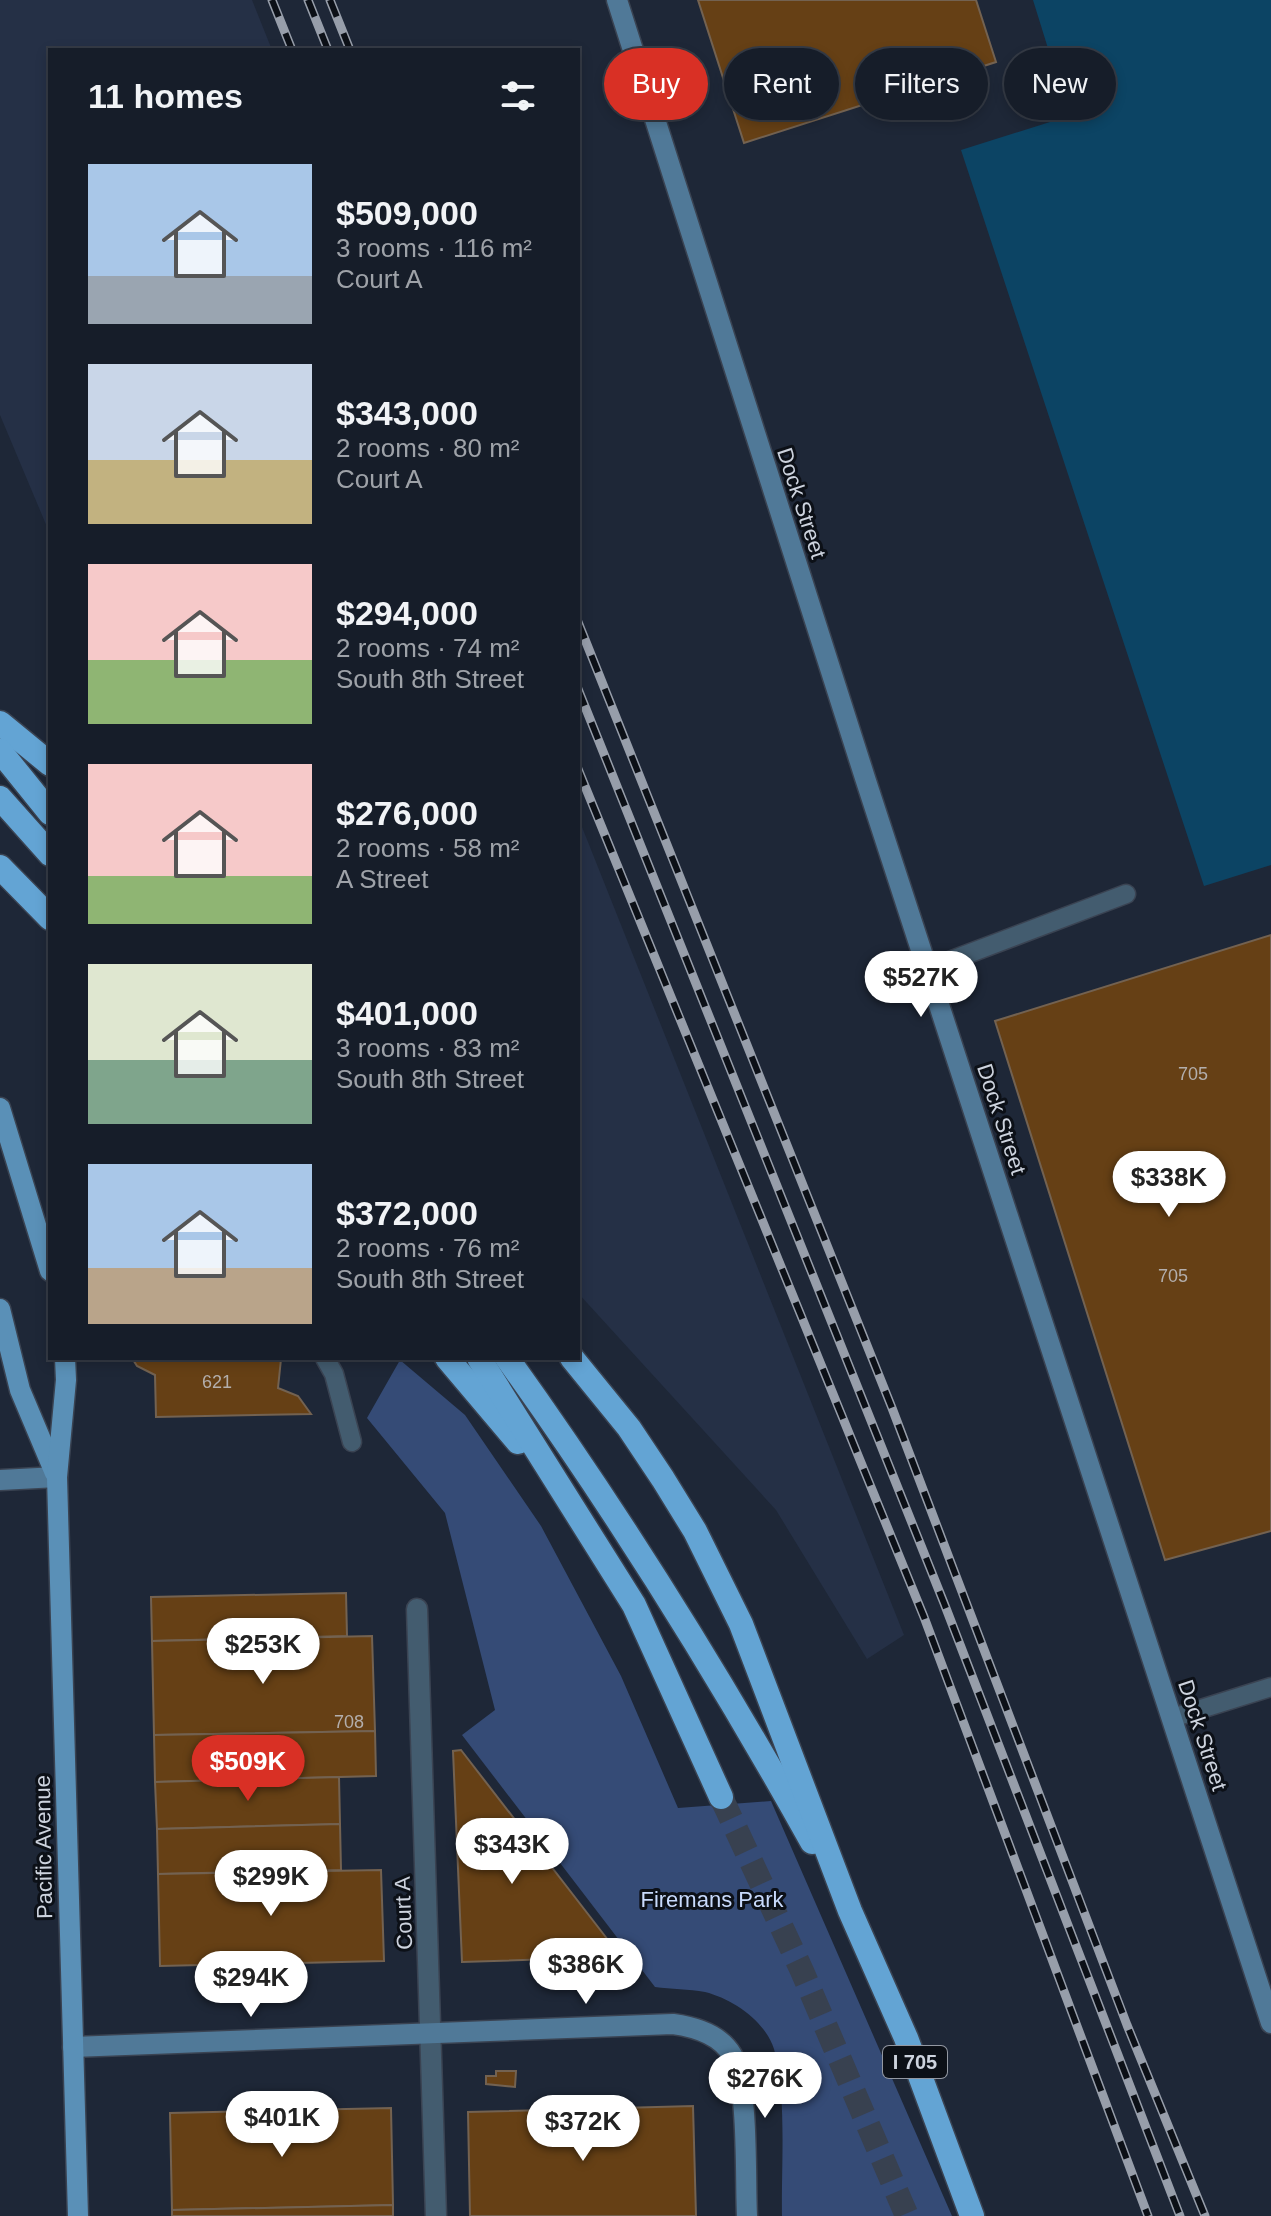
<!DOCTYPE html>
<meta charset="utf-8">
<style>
:root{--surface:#161d29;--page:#232a35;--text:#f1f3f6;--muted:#9ea2a8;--line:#353b46;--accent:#d93025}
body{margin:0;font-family:Arial,sans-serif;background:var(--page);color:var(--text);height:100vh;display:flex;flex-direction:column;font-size:30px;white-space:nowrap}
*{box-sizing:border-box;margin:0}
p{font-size:26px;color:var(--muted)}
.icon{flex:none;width:44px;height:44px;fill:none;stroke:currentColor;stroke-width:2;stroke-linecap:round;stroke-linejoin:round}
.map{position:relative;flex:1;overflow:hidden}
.side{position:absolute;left:48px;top:48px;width:532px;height:1312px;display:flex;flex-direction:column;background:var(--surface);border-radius:0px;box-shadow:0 4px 12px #0003,0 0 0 2px var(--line)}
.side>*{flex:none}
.guide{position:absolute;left:604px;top:48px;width:546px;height:72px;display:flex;gap:16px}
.price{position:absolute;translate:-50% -68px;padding:0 18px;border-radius:28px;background:#fff;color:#222;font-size:26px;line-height:52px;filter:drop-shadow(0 2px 4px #0008)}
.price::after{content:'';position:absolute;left:50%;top:48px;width:24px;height:18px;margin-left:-12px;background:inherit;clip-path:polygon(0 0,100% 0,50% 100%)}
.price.selected{background:var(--accent);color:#fff}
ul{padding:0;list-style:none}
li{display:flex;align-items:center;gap:24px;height:200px;padding:0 40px}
li span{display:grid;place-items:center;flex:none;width:224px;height:160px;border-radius:0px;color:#555}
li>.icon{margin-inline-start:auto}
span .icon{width:96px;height:96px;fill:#fffc;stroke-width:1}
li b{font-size:34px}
h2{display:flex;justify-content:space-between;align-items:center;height:96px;padding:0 40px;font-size:34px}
.tag{padding:0 28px;border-radius:36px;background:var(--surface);box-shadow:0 4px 12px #0003,0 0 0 2px var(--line);font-size:28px;line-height:72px}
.tag.selected{background:var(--accent);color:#fff}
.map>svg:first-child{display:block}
</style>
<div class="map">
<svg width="1271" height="2216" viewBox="0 0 1271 2216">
<rect width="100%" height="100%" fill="#1e2737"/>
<!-- built -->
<g fill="#253046">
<path d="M0,0h252l20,50h-222v484l-50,-119z"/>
<path d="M578,817l326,818 -37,24 -91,-149 -198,-217z"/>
</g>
<!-- green -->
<path fill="#354b76" d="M400,1360l65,55 76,111 80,150 57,132 93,-7 181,415h-170c-1,-47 5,-123 -8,-167 -9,-28 -41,-50 -69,-57 -16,-3 -34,-3 -50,-5l-193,-252 33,-25 -50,-197 -78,-95z"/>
<!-- water -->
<path fill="#0c4464" d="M1033,0h238v865l-67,21 -243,-736 108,-34z"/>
<!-- building -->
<g fill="#664015" stroke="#736251" stroke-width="2">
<path d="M698,0h278l20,62 -252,81z"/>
<path d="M1271,935v596l-106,29 -170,-539z"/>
<path d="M132,1358l149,1 -3,29 20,8 13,18 -155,3 -1,-42 -18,-9z"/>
<path d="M346,1593l1,43 -195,5 -1,-44z"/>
<path d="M372,1636l3,95 -221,4 -2,-94z"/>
<path d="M375,1731l1,45 -221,6 -1,-47z"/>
<path d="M461,1750l154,199 -4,8 -149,5 -9,-211z"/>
<path d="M339,1777l1,47 -183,5 -2,-47z"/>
<path d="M340,1824l1,46 -183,4 -1,-45z"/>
<path d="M381,1870l3,91 -224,5 -2,-92z"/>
<path d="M496,2071h20l-1,16 -29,-3v-8h10z"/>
<path d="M693,2106l3,110h-226l-2,-104z"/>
<path d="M391,2108l2,97 -221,5 -2,-97z"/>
<path d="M393,2205v11h-221v-6z"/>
</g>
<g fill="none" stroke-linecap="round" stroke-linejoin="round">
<!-- highway-tunnel -->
<path stroke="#384150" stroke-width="24" stroke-dasharray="24 12" stroke-linecap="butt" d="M721,1797l81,174 105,245"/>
<!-- lane casing -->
<g stroke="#3a4352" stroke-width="21">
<g id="lane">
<path d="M928,969l198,-75"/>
<path d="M325,1358l9,16 18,68"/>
<path d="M1172,1718l99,-31"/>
</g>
</g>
<!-- street casing -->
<g stroke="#3a4352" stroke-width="23">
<path id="street" d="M417,1609l19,607"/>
</g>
<!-- secondary casing -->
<g stroke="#3a4352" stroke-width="23">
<g id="secondary">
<path d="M617,0l249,781 405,1242"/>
<path d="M0,1480l57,-3"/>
<path d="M73,2047l600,-23c22,3 47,10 59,31 17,29 13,124 15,161"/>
</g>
</g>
<!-- primary casing -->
<g stroke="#3a4352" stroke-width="23">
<g id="primary">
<path d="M0,1108l50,163"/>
<path d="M0,1309l20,81 35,83"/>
<path d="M65,1358l1,22 -9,97 21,739"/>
</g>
</g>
<!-- highway casing -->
<g stroke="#3a4352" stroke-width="27">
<g id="highway">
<path d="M0,723l50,41"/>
<path d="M0,751l50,62"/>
<path d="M0,798l50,56"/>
<path d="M0,867l50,51"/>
<path d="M447,1358l71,84"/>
<path d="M479,1358l155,247 87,192"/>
<path d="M507,1358c111,155 212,317 305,484"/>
<path d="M572,1358l57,70 34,51 32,52 46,93 109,287 56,127 66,178"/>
</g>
</g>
<!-- lane -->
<use href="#lane" stroke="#435c6f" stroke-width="18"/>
<!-- street -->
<use href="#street" stroke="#435c6f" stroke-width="20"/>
<!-- secondary -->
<use href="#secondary" stroke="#507998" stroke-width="20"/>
<!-- primary -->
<use href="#primary" stroke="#5a90b7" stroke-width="20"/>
<!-- highway -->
<use href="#highway" stroke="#63a4d4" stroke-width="24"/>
<!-- rail casing -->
<g stroke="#979eaa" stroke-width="9">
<g id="rail">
<path d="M272,0l20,50"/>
<path d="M308,0l20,50"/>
<path d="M330,0l20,50"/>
<path d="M578,622l314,786 235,617 78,191"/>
<path d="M578,689l366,914 236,613"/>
<path d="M578,769l346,848 224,599"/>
</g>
</g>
<!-- rail -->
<use href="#rail" stroke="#0c1017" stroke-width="6" stroke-dasharray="18" stroke-linecap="butt"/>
</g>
<g text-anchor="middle" stroke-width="6" stroke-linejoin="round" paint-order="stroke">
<!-- number labels -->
<g font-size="18" fill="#b3aeac">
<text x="1193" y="1080">705</text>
<text x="1173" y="1282">705</text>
<text x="217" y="1388">621</text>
<text x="349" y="1728">708</text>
</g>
<!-- shield labels -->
<rect fill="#0c1017" stroke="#9398a2" stroke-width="2" x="883" y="2046" width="64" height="32" rx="6"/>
<g font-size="20" font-weight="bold" fill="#cdd3de">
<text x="915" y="2069">I 705</text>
</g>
<!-- street labels -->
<g font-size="22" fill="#cdd3de" stroke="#0c1017">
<text transform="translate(802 503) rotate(72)" y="8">Dock Street</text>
<text transform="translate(1002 1119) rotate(72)" y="8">Dock Street</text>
<text transform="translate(1203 1735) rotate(72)" y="8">Dock Street</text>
<text transform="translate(43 1847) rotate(-91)" y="8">Pacific Avenue</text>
<text transform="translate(403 1913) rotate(-92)" y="8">Court A</text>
</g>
<!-- park labels -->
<g font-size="22" fill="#c8dafc" stroke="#0c1017">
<text x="712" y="1907">Firemans Park</text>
</g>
</g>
</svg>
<b class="price" style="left:921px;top:1019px">$527K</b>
<b class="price" style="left:1169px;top:1219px">$338K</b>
<b class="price" style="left:263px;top:1686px">$253K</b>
<b class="price selected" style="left:248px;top:1803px">$509K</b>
<b class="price" style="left:512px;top:1886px">$343K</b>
<b class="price" style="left:271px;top:1918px">$299K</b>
<b class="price" style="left:586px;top:2006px">$386K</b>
<b class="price" style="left:251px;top:2019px">$294K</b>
<b class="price" style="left:765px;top:2120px">$276K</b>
<b class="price" style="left:282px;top:2159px">$401K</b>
<b class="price" style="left:583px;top:2163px">$372K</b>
<div class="guide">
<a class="tag selected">Buy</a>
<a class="tag">Rent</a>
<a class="tag">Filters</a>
<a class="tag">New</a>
</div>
<section class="side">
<h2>11 homes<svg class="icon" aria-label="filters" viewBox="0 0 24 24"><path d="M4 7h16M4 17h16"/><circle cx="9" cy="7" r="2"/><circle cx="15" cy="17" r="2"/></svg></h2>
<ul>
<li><span style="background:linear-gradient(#a9c7e8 70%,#9aa5b1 0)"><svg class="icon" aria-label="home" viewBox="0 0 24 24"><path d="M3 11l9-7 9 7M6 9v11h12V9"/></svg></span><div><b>$509,000</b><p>3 rooms · 116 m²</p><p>Court A</p></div></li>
<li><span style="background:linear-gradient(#c9d6e8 60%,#c2b280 0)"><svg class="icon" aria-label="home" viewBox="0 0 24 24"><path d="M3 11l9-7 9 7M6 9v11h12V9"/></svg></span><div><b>$343,000</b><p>2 rooms · 80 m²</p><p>Court A</p></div></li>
<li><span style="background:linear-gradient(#f6c9c9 60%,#8fb573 0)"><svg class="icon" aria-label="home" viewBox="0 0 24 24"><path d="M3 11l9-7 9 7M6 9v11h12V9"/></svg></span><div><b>$294,000</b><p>2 rooms · 74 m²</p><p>South 8th Street</p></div></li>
<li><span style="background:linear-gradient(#f6c9c9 70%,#8fb573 0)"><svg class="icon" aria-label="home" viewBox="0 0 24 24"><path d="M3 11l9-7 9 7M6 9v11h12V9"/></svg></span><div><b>$276,000</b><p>2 rooms · 58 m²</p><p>A Street</p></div></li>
<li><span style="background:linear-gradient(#dfe7d0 60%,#7fa58c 0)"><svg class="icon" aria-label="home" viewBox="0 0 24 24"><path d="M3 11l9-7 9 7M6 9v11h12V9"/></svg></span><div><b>$401,000</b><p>3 rooms · 83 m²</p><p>South 8th Street</p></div></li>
<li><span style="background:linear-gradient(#a9c7e8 65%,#b9a48a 0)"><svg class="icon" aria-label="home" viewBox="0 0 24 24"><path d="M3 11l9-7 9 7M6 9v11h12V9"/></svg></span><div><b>$372,000</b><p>2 rooms · 76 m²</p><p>South 8th Street</p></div></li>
</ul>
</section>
</div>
